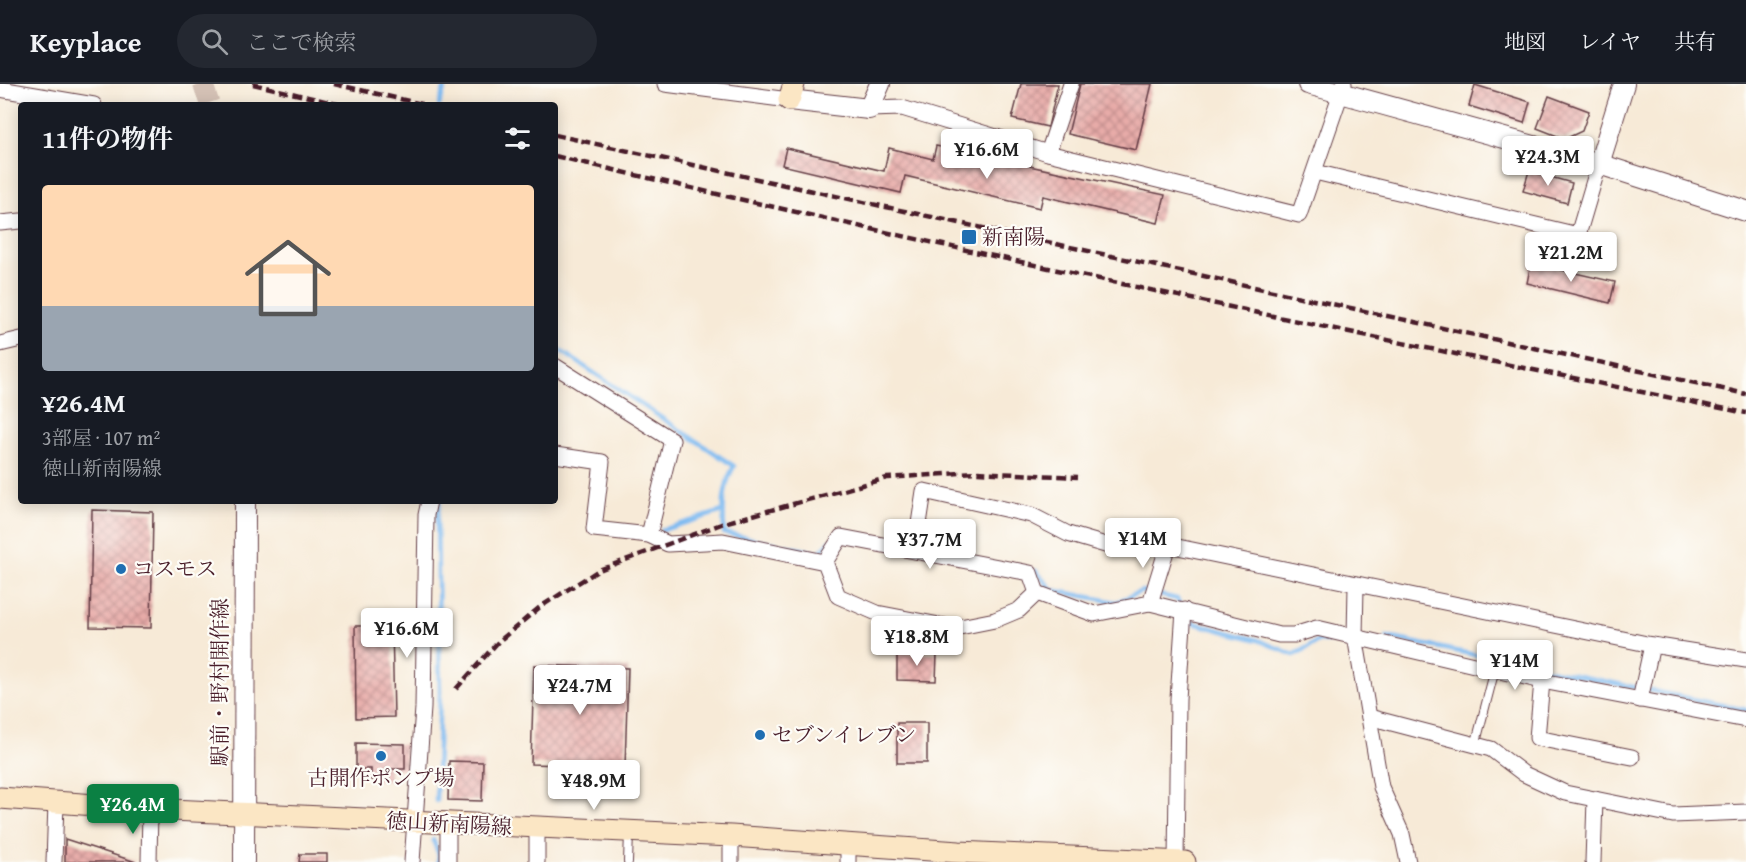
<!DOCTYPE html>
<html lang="ja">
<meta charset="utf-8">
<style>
:root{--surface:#171b24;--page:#242831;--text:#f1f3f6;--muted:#9ea1a6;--line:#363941;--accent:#0b8043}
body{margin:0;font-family:"Gentium Book Plus","Noto Serif JP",serif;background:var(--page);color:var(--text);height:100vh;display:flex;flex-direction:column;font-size:22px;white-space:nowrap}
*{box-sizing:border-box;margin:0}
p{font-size:20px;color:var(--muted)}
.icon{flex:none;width:33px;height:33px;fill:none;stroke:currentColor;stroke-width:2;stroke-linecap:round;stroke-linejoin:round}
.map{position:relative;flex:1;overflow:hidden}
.drawer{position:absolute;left:18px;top:18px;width:540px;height:402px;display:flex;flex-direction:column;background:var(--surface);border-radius:6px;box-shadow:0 3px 15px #0003}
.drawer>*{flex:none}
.price{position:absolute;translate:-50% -51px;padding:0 14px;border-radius:6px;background:#fff;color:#222;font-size:20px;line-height:39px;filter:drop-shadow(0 2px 3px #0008)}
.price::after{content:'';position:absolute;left:50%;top:36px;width:18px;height:14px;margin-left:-9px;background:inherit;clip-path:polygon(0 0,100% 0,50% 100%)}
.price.selected{background:var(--accent);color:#fff}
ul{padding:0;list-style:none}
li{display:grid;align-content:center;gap:12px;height:318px;padding:0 24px}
li span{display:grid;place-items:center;height:186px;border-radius:6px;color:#555}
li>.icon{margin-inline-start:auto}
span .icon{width:108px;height:108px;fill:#fffc;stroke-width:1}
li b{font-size:26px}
h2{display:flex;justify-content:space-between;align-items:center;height:72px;padding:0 24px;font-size:26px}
header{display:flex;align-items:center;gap:36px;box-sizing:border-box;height:84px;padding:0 30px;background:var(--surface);border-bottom:2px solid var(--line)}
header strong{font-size:28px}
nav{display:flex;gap:33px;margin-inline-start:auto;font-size:21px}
.search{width:420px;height:54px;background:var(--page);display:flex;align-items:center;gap:15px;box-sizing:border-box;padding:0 21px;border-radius:33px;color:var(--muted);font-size:22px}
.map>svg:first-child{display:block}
</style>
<header>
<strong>Keyplace</strong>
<div class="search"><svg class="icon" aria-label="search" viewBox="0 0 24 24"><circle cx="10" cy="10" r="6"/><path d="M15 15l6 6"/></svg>ここで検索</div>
<nav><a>地図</a><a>レイヤ</a><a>共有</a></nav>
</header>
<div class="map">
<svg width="1746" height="778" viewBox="0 0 1746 778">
<defs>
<pattern id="building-cross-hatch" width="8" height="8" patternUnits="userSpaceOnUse" patternTransform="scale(1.5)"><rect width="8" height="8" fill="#e8aca9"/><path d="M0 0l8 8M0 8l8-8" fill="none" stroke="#be8b8a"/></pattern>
</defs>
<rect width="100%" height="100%" fill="#fdfcf7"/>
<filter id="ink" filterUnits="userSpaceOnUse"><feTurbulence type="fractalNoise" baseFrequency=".0167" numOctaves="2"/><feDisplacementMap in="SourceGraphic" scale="12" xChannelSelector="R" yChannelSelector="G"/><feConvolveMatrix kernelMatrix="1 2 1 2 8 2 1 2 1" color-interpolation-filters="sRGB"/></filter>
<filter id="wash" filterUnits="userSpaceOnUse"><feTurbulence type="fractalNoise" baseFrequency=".008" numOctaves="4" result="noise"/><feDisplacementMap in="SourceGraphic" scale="24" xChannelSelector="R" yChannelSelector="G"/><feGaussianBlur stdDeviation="1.35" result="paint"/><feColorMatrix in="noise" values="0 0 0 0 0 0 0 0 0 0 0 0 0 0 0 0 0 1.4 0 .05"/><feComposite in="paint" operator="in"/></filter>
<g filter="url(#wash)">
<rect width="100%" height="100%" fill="#f7ead7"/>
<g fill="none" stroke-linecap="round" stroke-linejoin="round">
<!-- stream -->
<g stroke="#7fbbf1" stroke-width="4.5">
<path d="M439,21l7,-21"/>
<path d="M555,263l179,119c-12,21 -11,43 -10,67l95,20 11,-12"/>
<path d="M662,446l61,-19"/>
<path d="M1036,487l16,19 64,12 26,-11 35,8 4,7"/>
<path d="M1190,534l3,5 65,17 36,15 25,-14h31"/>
<path d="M1387,553l359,73"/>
<path d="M436,717l4,-108 -3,-175 3,-17"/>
<path d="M433,756l6,15 -1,7"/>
</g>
</g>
<g id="blocks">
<!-- building -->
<g fill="url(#building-cross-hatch)">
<path d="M1021,0h37l-10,43 -36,-8z"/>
<path d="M1080,0h72l-16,66 -68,-16z"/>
<path d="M1475,1l55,17 -6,21 -55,-17z"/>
<path d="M1549,12l40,15 -7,20 -17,8 -28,-11z"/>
<path d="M936,62l229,49 -7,28 -115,-27 -3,12 -135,-32 -4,17 -119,-28 4,-17 98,23 5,-23 44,11z"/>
<path d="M1529,87l43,12 -5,20 -44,-12z"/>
<path d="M1531,179l84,19 -5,21 -83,-20z"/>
<path d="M92,426l61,2 -2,116 -61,-1z"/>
<path d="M355,542h37l2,91 -38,1z"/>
<path d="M897,569l40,1 -1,27 -39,-1z"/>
<path d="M534,581l94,3 -3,99 -94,-3z"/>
<rect x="897" y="639" width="30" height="40"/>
<path d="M356,659l49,1v25h-16v11h-18v-11h-15z"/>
<path d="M449,677l34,1 -1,39 -34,-1z"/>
<path d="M65,755l71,23h-71z"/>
<path d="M300,770h27v8h-28z"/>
</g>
</g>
</g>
<g filter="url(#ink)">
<use href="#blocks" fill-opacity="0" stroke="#643d45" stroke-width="1.5"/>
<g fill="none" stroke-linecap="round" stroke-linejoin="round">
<!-- tertiary-tunnel -->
<path stroke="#d4c1b5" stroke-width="20" stroke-dasharray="20 10" stroke-linecap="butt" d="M203,0l7,21"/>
<!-- service casing -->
<g stroke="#643d45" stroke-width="10">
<g id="service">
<path d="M1475,662l20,-77"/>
<path d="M628,778l1,-29"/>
</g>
</g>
<!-- minor casing -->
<g stroke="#643d45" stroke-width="17">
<g id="minor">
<path d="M665,0l124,16"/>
<path d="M0,5l94,16"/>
<path d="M869,25l33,-1 146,45 251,62 45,-131"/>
<path d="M1048,69l23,-69"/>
<path d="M1315,88l263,63 21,-71"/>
<path d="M0,139l21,-2"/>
<path d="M0,260l21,-5"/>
<path d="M555,282l117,74 -23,95"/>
<path d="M555,371l47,7 -8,67 55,6 19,9 55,-3 102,21 13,34 39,17 78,15 40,-8 24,-10 18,-17"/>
<path d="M915,466l9,-59 107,24 37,19 41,12 34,-3 25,2 484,100 94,15"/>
<path d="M825,478l16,-25 189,36 7,20"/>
<path d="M1356,502l-1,50 26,151 21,47 6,28"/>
<path d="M1037,509l57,21 56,-11 129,32h15l23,-7 225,53 204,39"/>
<path d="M1150,519l18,-58"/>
<path d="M1542,597l-5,57 95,19"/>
<path d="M1640,616l12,-55"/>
<path d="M1369,633l122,32 33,25 41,19 108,22 73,-3"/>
<path d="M848,760v18"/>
<path d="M54,778l2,-59"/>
<path d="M149,778l1,-53"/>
<path d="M412,778l11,-154 3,-193 3,-14"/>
<path d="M448,778v-38"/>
<path d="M537,778v-33"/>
<path d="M731,778v-26"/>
<path d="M1176,778l2,-163 6,-89"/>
<path d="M1593,778l2,-63"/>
</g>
</g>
<!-- tertiary casing -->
<g stroke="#643d45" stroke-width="22">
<g id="tertiary">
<path d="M1308,0l291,80 147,47"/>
<path d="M789,16l80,9 11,-25"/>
<path d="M1599,80l25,-80"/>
<path d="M244,778l1,-361"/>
</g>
</g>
<!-- secondary casing -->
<g stroke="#643d45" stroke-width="23">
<g id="secondary">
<path d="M789,16l5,-16"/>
<path d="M0,714l150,11 581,27 228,16 226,10"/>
</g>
</g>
<!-- service -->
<use href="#service" stroke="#fff" stroke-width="8"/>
<!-- minor -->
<use href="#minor" stroke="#fff" stroke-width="15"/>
<!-- tertiary -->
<use href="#tertiary" stroke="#fff" stroke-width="20"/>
<!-- secondary -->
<use href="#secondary" stroke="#fbe6c4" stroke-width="21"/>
<!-- rail -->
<g stroke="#4a1f2b" stroke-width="4.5" stroke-dasharray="9 4.5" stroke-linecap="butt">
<path d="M253,0l89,21"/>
<path d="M334,0l92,21"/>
<path d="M555,51l1191,259"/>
<path d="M555,72c395,94 793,177 1191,257"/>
<path d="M456,605l42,-47 42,-35 59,-37 125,-47 163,-45 88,-6 103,5"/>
</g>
</g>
</g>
<!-- markers -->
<g fill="#1f6fb2" stroke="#fdfcf7" stroke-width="2">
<rect x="961" y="145" width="16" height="16" rx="3"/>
<circle cx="121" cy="485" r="6"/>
<circle cx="760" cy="651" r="6"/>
<circle cx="381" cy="672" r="6"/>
</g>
<g text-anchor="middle" stroke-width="4.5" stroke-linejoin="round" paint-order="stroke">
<!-- poi labels -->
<g font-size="21" fill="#4a1f2b" stroke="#fdfcf7" text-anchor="start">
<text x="982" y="160">新南陽</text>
<text x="133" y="492">コスモス</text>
<text x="772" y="658">セブンイレブン</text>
<text x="381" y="701" text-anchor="middle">古開作ポンプ場</text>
</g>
<!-- street labels -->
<g font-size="21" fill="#4a1f2b" stroke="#fdfcf7">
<text transform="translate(220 598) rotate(-90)" y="7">駅前・野村開作線</text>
<text transform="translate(449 740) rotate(3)" y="7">徳山新南陽線</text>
</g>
</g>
</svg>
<b class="price" style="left:987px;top:96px">¥16.6M</b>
<b class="price" style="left:1548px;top:103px">¥24.3M</b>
<b class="price" style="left:1571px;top:199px">¥21.2M</b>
<b class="price" style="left:1143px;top:485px">¥14M</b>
<b class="price" style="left:930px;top:486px">¥37.7M</b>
<b class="price" style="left:407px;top:575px">¥16.6M</b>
<b class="price" style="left:917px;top:583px">¥18.8M</b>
<b class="price" style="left:1515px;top:607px">¥14M</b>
<b class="price" style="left:580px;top:632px">¥24.7M</b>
<b class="price" style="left:594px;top:727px">¥48.9M</b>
<b class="price selected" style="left:133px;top:751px">¥26.4M</b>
<section class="drawer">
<h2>11件の物件<svg class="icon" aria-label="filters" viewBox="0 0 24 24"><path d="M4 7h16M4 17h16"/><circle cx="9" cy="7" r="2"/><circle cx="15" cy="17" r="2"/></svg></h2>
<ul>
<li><span style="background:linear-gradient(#ffd9b3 65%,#9aa5b1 0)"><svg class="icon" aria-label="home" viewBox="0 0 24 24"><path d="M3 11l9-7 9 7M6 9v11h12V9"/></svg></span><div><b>¥26.4M</b><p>3部屋 · 107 m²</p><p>徳山新南陽線</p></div></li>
</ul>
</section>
</div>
